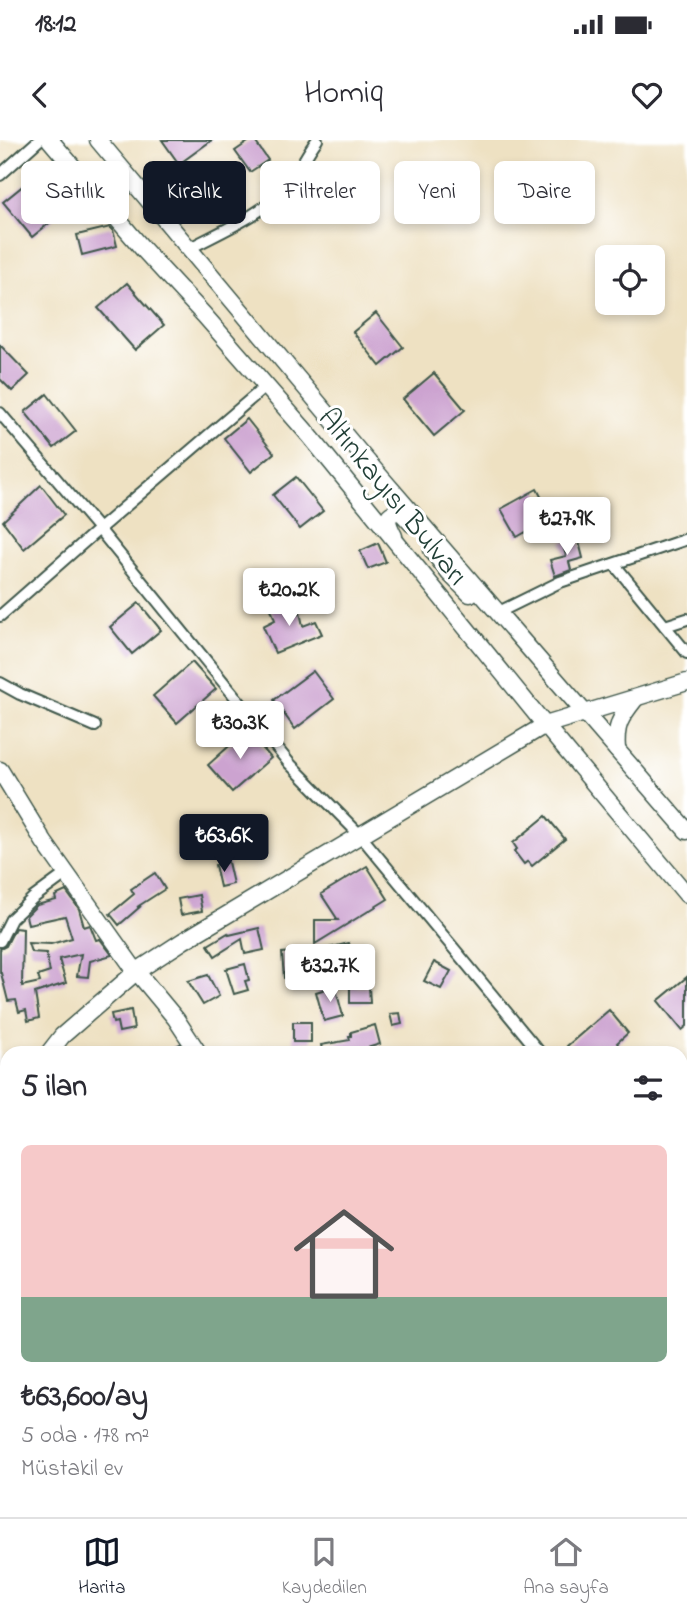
<!DOCTYPE html>
<html lang="tr">
<meta charset="utf-8">
<style>
:root{--surface:#fff;--page:#f2f2f3;--text:#2b2b33;--muted:#7c7c81;--line:#e1e1e2;--accent:#111827}
body{margin:0;font-family:"Indie Flower",sans-serif;background:var(--page);color:var(--text);height:100vh;display:flex;flex-direction:column;font-size:26px;white-space:nowrap}
*{box-sizing:border-box;margin:0}
p{font-size:23px;color:var(--muted)}
.icon{flex:none;width:38px;height:38px;fill:none;stroke:currentColor;stroke-width:2;stroke-linecap:round;stroke-linejoin:round}
.map{position:relative;flex:1;overflow:hidden}
.side{position:absolute;left:0px;top:906px;width:688px;height:471px;display:flex;flex-direction:column;background:var(--surface);border-radius:21px 21px 0 0;box-shadow:0 4px 10px #0003}
.side>*{flex:none}
.banner{position:absolute;left:21px;top:21px;width:646px;height:63px;display:flex;gap:14px}
.fabs{position:absolute;left:595px;top:105px;display:grid;gap:14px}
.fabs a{display:grid;place-items:center;width:70px;height:70px;border-radius:10px;background:var(--surface);box-shadow:0 4px 10px #0003;font-size:35px}
.price{position:absolute;translate:-50% -60px;padding:0 16px;border-radius:7px;background:#fff;color:#222;font-size:23px;line-height:46px;filter:drop-shadow(0 2px 4px #0008)}
.price::after{content:'';position:absolute;left:50%;top:42px;width:21px;height:16px;margin-left:-10px;background:inherit;clip-path:polygon(0 0,100% 0,50% 100%)}
.price.active{background:var(--accent);color:#fff}
ul{padding:0;list-style:none}
li{display:grid;align-content:center;gap:14px;height:371px;padding:0 21px}
li+li{border-top:2px solid var(--line)}
li span{display:grid;place-items:center;height:217px;border-radius:10px;color:#555}
li>.icon{margin-inline-start:auto}
span .icon{width:126px;height:126px;fill:#fffc;stroke-width:1}
li b{font-size:30px}
h2{display:flex;justify-content:space-between;align-items:center;height:84px;padding:0 21px;font-size:30px}
.pill{padding:0 24px;border-radius:10px;background:var(--surface);box-shadow:0 4px 10px #0003;font-size:24px;line-height:63px}
.pill.active{background:var(--accent);color:#fff}
.status{display:flex;justify-content:space-between;align-items:center;height:49px;padding:0 35px;background:var(--surface);direction:ltr}
.status svg{height:19px;fill:currentColor}
header{display:flex;justify-content:space-between;align-items:center;height:91px;padding:0 21px;background:var(--surface);font-size:32px;font-weight:600}
.menu{display:flex;justify-content:space-around;align-items:center;height:98px;border-top:2px solid var(--line);background:var(--surface);font-size:19px;color:var(--muted)}
.menu a{display:grid;justify-items:center;gap:4px}
.menu .active{color:var(--accent)}
.map>svg:first-child{display:block}
</style>
<div class="status"><b>18:12</b><svg viewBox="0 0 49 12"><path d="M0 12V9h3v3zM5 12V6h3v6zM10 12V3h3v9zM15 12V0h3v12zM26 1h20v11H26zM47 4h2v5h-2z"/></svg></div>
<header><svg class="icon" aria-label="back" viewBox="0 0 24 24"><path d="M15 5l-7 7 7 7"/></svg>Homiq<svg class="icon" aria-label="heart" viewBox="0 0 24 24"><path d="M12 20l-8-8c-3-5 5-10 8-4 3-6 11-1 8 4z"/></svg></header>
<div class="map">
<svg width="687" height="1377" viewBox="0 0 687 1377">
<rect width="100%" height="100%" fill="#fff"/>
<filter id="ink" filterUnits="userSpaceOnUse"><feTurbulence type="fractalNoise" baseFrequency=".0143" numOctaves="2"/><feDisplacementMap in="SourceGraphic" scale="14" xChannelSelector="R" yChannelSelector="G"/><feConvolveMatrix kernelMatrix="1 2 1 2 8 2 1 2 1" color-interpolation-filters="sRGB"/></filter>
<filter id="wash" filterUnits="userSpaceOnUse"><feTurbulence type="fractalNoise" baseFrequency=".00686" numOctaves="4" result="noise"/><feDisplacementMap in="SourceGraphic" scale="28" xChannelSelector="R" yChannelSelector="G"/><feGaussianBlur stdDeviation="1.57" result="paint"/><feColorMatrix in="noise" values="0 0 0 0 0 0 0 0 0 0 0 0 0 0 0 0 0 1.4 0 .05"/><feComposite in="paint" operator="in"/></filter>
<g filter="url(#wash)">
<rect width="100%" height="100%" fill="#eee1c2"/>
<g id="blocks">
<!-- building -->
<g fill="#cca3d0">
<path d="M162,0h50l-33,24z"/>
<path d="M251,0h3l14,20 -18,12 -15,-21z"/>
<path d="M51,23l29,35 -48,39 -29,-35z"/>
<path d="M110,87l3,3 4,16 -35,9 -5,-20z"/>
<path d="M127,143l37,42 -29,25 -37,-42z"/>
<path d="M376,173l27,34 -23,19 -27,-34z"/>
<path d="M0,205l29,30 -17,16 -12,-12z"/>
<path d="M434,233l31,37 -31,26 -31,-37z"/>
<path d="M47,254l29,37 -22,17 -29,-36z"/>
<path d="M247,279l27,34 -23,19 -27,-34z"/>
<path d="M296,337l27,34 -23,18 -27,-34z"/>
<path d="M41,345l23,30 -40,34 -21,-28z"/>
<path d="M537,349l15,28 -35,20 -16,-28z"/>
<path d="M578,398l5,20 -14,4 2,8 -16,6 -5,-16 16,-4 -4,-14z"/>
<path d="M378,403l8,19 -18,7 -8,-18z"/>
<path d="M289,459l5,14 6,-1 3,14 13,-5 6,13 -47,19 -12,-27 12,-6 -5,-14z"/>
<path d="M139,463l22,27 -29,24 -22,-27z"/>
<path d="M192,522l24,27 -39,34 -24,-27z"/>
<path d="M313,531l21,28 -39,30 -21,-29z"/>
<path d="M247,590l24,28 -39,34 -24,-27z"/>
<path d="M546,676l19,23 -33,27 -4,-5 -4,3 -10,-13 3,-2 -4,-6z"/>
<path d="M228,722l5,22 -13,3 -5,-22z"/>
<path d="M367,726l21,33 -73,45v-24h23l-17,-26z"/>
<path d="M155,733l10,16 -28,18 4,-1 -22,19 -9,-11 24,-20 -3,-5z"/>
<path d="M66,751l13,18 5,18 6,-2 6,15 4,-1 12,16 -22,6 -2,16 -11,-1 4,-22 -22,5 7,24 -31,10 4,25 -11,3 -2,-11 -7,2 -3,-12 -8,1 -7,-28h-1v-24l6,-3 9,-18 8,1 -1,57 18,-4 -2,-6 12,-4 -4,-19 -15,-1 -3,-9 23,1 21,-6 -7,-22 -37,8 -2,-8 11,-11 19,-5 -1,-4z"/>
<path d="M199,755l3,16 -21,4 -3,-16z"/>
<path d="M259,788l5,22 -19,4 -3,-15 -27,17 -7,-11 20,-12 1,2z"/>
<path d="M349,803l6,23 -37,9 -5,-23z"/>
<path d="M304,811l-7,5 4,-1 2,21 -19,2 -2,-25z"/>
<path d="M434,822l17,9 -10,18 -17,-8z"/>
<path d="M245,824l4,16 -4,1 3,9 -14,4 -8,-25z"/>
<path d="M208,835l11,21 -16,9 -15,-24z"/>
<path d="M687,837v49l-5,4 -24,-29z"/>
<path d="M335,846l8,30 -19,5 -8,-29z"/>
<path d="M350,847h19l1,16h-20z"/>
<path d="M131,870l3,19 -15,3 -2,-10 -4,1 -2,-9z"/>
<path d="M609,870l19,23 -11,10 4,6 -6,5h-42l-6,-8z"/>
<path d="M400,873l2,11 -9,2 -3,-12z"/>
<rect x="293" y="882" width="18" height="20"/>
<path d="M375,885l5,19 -32,10h-25l-2,-9 29,-5 -1,-4h2v-4z"/>
<path d="M180,904l6,10h-26z"/>
</g>
</g>
</g>
<g filter="url(#ink)">
<use href="#blocks" fill-opacity="0" stroke="#3e5649" stroke-width="2"/>
<g fill="none" stroke-linecap="round" stroke-linejoin="round">
<!-- street casing -->
<g stroke="#3e5649" stroke-width="14">
<g id="street">
<path d="M0,35l39,-35"/>
<path d="M190,108c30,-16 75,-35 97,-61 12,-15 19,-33 30,-47"/>
<path d="M0,273l99,116 190,234 71,72 181,219"/>
<path d="M614,424l73,89"/>
<path d="M499,472l61,-30 127,-43"/>
<path d="M0,476l99,-87 167,-143"/>
<path d="M665,486l22,-7"/>
<path d="M0,543l20,11 75,32"/>
<path d="M0,801l11,-22 22,-21 34,-25"/>
<path d="M0,1029l7,9"/>
<path d="M681,1073l6,-2"/>
<path d="M681,1162l6,-3"/>
<path d="M0,1289l7,13"/>
<path d="M44,1370l4,7"/>
<path d="M251,1370l3,7"/>
<path d="M369,1370l4,7"/>
<path d="M183,1377l20,-7"/>
<path d="M313,1377l13,-7"/>
</g>
</g>
<!-- secondary casing -->
<g stroke="#3e5649" stroke-width="19">
<g id="secondary">
<path d="M50,0l93,109 61,66 105,120 236,290 142,170"/>
<path d="M98,0l268,320 321,371"/>
<path d="M394,396c-6,-11 -12,-24 7,-24l11,12"/>
<path d="M432,410l17,23 21,21"/>
<path d="M617,610c-2,-25 3,-32 18,-51"/>
<path d="M0,630l44,72 88,124 44,53 23,35"/>
<path d="M48,914l14,-18 75,-65 46,-30 362,-216 142,-43"/>
<path d="M0,968l7,-8"/>
<path d="M492,1370l3,7"/>
</g>
</g>
<!-- street -->
<use href="#street" stroke="#fff" stroke-width="10"/>
<!-- secondary -->
<use href="#secondary" stroke="#fff" stroke-width="16"/>
</g>
</g>
<g text-anchor="middle" stroke-width="6" stroke-linejoin="round" paint-order="stroke">
<!-- street labels -->
<g font-size="30" fill="#1f3d34" stroke="#fff">
<text transform="translate(394 356) rotate(51)" y="10">Altınkayısı Bulvarı</text>
</g>
</g>
</svg>
<div class="fabs">
<a><svg class="icon" aria-label="locate" viewBox="0 0 24 24"><circle cx="12" cy="12" r="6"/><path d="M12 2v4M12 18v4M2 12h4M18 12h4"/></svg></a>
</div>
<b class="price" style="left:567px;top:417px">₺27.9K</b>
<b class="price" style="left:289px;top:488px">₺20.2K</b>
<b class="price" style="left:240px;top:621px">₺30.3K</b>
<b class="price active" style="left:224px;top:734px">₺63.6K</b>
<b class="price" style="left:330px;top:864px">₺32.7K</b>
<div class="banner">
<a class="pill">Satılık</a>
<a class="pill active">Kiralık</a>
<a class="pill">Filtreler</a>
<a class="pill">Yeni</a>
<a class="pill">Daire</a>
</div>
<section class="side">
<h2>5 ilan<svg class="icon" aria-label="filters" viewBox="0 0 24 24"><path d="M4 7h16M4 17h16"/><circle cx="9" cy="7" r="2"/><circle cx="15" cy="17" r="2"/></svg></h2>
<ul>
<li><span style="background:linear-gradient(#f6c9c9 70%,#7fa58c 0)"><svg class="icon" aria-label="home" viewBox="0 0 24 24"><path d="M3 11l9-7 9 7M6 9v11h12V9"/></svg></span><div><b>₺63,600/ay</b><p>5 oda · 178 m²</p><p>Müstakil ev</p></div></li>
</ul>
</section>
</div>
<nav class="menu">
<a class="active"><svg class="icon" aria-label="map" viewBox="0 0 24 24"><path d="M3 6l6-2 6 2 6-2v14l-6 2-6-2-6 2zM9 4v14M15 6v14"/></svg>Harita</a>
<a><svg class="icon" aria-label="saved" viewBox="0 0 24 24"><path d="M7 4h10v16l-5-4-5 4z"/></svg>Kaydedilen</a>
<a><svg class="icon" aria-label="home" viewBox="0 0 24 24"><path d="M3 11l9-7 9 7M6 9v11h12V9"/></svg>Ana sayfa</a>
</nav>
